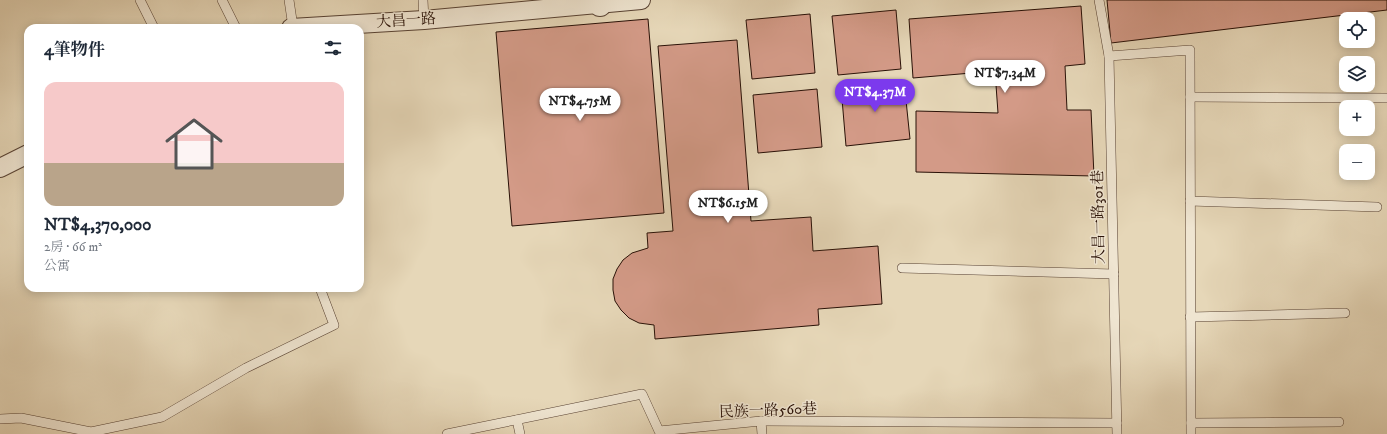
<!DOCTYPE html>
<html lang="zh-TW">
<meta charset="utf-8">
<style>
:root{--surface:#fff;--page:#f6f6f7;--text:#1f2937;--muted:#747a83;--line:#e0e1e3;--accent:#7c3aed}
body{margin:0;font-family:"IM FELL DW Pica","Noto Serif TC",serif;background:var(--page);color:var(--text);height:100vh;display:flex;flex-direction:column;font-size:15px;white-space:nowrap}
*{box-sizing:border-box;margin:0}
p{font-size:13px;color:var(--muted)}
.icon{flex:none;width:22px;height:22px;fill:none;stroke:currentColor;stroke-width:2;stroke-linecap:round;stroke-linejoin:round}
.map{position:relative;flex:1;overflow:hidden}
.panel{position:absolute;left:24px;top:24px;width:340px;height:268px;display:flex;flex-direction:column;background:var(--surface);border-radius:12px;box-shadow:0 2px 10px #0003}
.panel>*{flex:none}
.controls{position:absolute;left:1339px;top:12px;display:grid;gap:8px}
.controls a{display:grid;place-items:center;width:36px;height:36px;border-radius:8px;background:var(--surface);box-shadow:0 2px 10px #0003;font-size:20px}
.price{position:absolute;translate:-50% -34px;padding:0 9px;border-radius:14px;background:#fff;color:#222;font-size:13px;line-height:26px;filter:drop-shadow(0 1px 2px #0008)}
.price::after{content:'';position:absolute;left:50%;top:24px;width:12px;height:9px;margin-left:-6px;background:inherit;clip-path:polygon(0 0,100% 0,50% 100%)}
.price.selected{background:var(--accent);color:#fff}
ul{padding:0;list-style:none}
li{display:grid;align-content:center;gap:8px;height:212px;padding:0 20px}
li+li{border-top:1px solid var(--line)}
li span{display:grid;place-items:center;height:124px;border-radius:12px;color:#555}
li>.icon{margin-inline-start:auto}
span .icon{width:72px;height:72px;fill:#fffc;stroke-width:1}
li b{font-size:17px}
h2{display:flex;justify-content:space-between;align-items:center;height:48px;padding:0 20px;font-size:17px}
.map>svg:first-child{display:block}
</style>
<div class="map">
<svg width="1387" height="434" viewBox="0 0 1387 434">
<rect width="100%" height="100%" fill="#e6d7b8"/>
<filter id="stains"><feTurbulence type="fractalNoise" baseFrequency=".005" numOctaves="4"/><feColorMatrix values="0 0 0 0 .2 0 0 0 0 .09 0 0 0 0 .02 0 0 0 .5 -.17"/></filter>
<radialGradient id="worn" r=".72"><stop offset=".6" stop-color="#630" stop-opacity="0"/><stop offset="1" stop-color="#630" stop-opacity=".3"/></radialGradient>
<!-- building -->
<g fill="#d39a87" stroke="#291107">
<path d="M1107,0h280v10l-276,33z"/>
<path d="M1081,6l4,58 -20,2 2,44h24l3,66 -178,-4v-61l82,2 -3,-42 -82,7 -4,-59z"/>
<path d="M896,10l5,59 -63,6 -6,-59z"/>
<path d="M810,14l5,59 -63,6 -6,-59z"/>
<path d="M648,19l16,194 -152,13 -16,-194z"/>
<path d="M737,40l14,181 60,-4 2,34 65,-5 4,58 -64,5 1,16 -164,14 -1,-14 -15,-2 -10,-5 -8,-8 -6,-9 -2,-11v-11l4,-10 6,-9 9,-7 16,-5 -1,-15 26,-2 -15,-185z"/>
<path d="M904,81l6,58 -64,7 -5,-59z"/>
<path d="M817,89l5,58 -64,6 -5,-58z"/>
</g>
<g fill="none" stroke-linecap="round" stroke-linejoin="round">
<!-- service casing -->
<g stroke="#584233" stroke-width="10">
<g id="service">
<path d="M140,0l14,28"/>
<path d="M222,0l14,28"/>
<path d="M289,0l4,27"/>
<path d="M423,0l1,20"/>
<path d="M1099,0l10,56 8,378"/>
<path d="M1109,56l81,-6 1,384"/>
<path d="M1190,97l197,1"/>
<path d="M1190,201l187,6"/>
<path d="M902,268l212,6"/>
<path d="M1190,317l155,-4"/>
<path d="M0,419l21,-1 70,14 71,-15 84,-49 88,-43 -14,-37"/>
<path d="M517,420l3,14"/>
<path d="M761,421l1,13"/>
<path d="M1191,423l148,-1"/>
<path d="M447,434l195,-40 17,37 102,-10 356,2"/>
</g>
</g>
<!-- minor casing -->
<g stroke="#584233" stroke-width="20">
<g id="minor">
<path d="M291,28l133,-8 217,-20"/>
<path d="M0,168l28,-14"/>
</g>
</g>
<!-- tertiary casing -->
<g stroke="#584233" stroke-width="24">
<path id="tertiary" d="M600,0v5"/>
</g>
<!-- service -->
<use href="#service" stroke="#efe5d1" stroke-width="9"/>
<!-- minor -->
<use href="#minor" stroke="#efe5d1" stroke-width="18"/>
<!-- tertiary -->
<use href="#tertiary" stroke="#efe5d1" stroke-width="22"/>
</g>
<g text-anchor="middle" stroke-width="3" stroke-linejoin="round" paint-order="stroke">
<!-- street labels -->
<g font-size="15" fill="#291107" stroke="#efe5d1">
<text transform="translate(406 20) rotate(-4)" y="5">大昌一路</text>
<text transform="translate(1098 217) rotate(-91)" y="5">大昌一路301巷</text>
<text transform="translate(768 410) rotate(-2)" y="5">民族一路560巷</text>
</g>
</g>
<rect width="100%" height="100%" filter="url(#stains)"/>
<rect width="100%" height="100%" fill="url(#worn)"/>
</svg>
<div class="controls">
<a><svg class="icon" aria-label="locate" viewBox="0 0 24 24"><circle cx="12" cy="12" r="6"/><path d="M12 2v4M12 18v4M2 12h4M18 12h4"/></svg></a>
<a><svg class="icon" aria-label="layers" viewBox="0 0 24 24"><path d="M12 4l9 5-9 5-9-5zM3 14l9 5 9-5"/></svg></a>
<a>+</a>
<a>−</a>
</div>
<b class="price" style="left:1005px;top:94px">NT$7.34M</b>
<b class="price selected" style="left:875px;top:113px">NT$4.37M</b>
<b class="price" style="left:580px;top:122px">NT$4.75M</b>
<b class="price" style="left:728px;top:224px">NT$6.15M</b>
<section class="panel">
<h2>4筆物件<svg class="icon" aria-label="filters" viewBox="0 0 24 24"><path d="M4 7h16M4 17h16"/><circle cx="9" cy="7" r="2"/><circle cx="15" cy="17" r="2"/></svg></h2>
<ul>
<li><span style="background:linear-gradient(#f6c9c9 65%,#b9a48a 0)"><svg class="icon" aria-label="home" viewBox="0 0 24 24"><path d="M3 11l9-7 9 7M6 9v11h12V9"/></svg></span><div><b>NT$4,370,000</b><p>2房 · 66 m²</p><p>公寓</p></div></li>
</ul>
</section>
</div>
